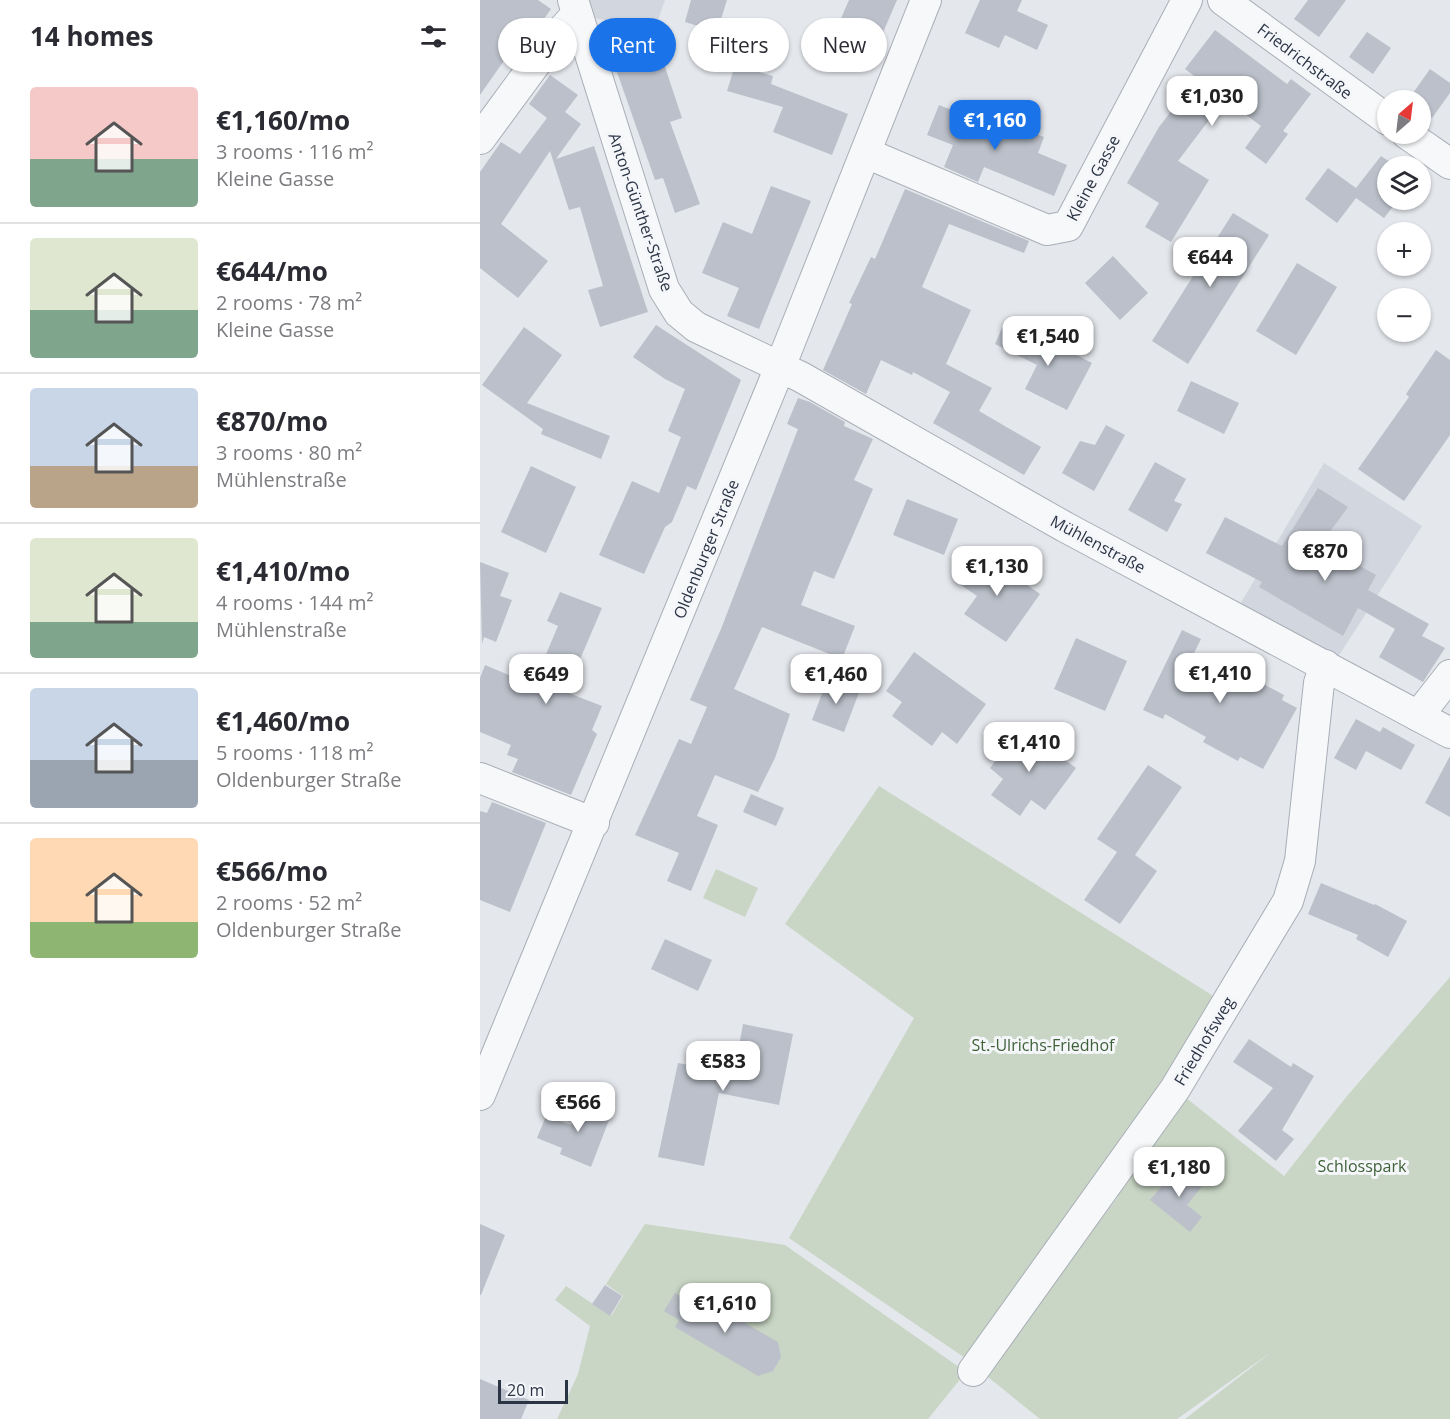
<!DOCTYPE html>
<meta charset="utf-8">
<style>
:root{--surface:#fff;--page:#f7f7f7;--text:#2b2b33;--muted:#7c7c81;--line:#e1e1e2;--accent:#1a73e8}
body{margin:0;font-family:"Open Sans",sans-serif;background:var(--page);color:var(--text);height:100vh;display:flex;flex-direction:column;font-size:22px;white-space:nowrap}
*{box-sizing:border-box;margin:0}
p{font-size:20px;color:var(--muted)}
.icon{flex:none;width:33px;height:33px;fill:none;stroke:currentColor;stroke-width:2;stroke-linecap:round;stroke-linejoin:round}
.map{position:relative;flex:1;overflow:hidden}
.details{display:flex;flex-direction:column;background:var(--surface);width:480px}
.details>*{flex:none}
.banner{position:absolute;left:18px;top:18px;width:570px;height:54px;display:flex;gap:12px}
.needle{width:39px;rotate:28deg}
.buttons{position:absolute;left:897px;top:90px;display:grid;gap:12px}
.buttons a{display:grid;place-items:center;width:54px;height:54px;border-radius:50%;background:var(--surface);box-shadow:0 2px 4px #0004;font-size:30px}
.scale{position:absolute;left:18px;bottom:15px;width:70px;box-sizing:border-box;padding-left:6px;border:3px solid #2b3445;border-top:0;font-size:16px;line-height:21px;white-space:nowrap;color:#2b3445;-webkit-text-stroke:4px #f4f6f9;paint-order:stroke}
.price{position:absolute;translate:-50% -51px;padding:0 14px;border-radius:12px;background:#fff;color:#222;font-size:20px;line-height:39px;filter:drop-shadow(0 2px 3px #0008)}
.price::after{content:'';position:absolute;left:50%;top:36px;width:18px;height:14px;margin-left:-9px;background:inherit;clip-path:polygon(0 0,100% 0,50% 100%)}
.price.selected{background:var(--accent);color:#fff}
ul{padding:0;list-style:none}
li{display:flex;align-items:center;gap:18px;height:150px;padding:0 30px}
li+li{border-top:2px solid var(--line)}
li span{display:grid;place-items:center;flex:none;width:168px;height:120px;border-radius:6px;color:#555}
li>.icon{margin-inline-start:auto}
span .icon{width:72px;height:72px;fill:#fffc;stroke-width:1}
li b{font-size:26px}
h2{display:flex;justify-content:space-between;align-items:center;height:72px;padding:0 30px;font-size:26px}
.chip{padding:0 21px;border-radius:27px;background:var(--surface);box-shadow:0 2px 4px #0004;font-size:21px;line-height:54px}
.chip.selected{background:var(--accent);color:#fff}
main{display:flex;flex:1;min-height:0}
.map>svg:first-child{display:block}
</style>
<main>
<section class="details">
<h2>14 homes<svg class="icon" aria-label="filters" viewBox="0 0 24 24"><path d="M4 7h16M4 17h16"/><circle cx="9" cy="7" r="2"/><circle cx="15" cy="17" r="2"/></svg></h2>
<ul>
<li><span style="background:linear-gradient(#f6c9c9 60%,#7fa58c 0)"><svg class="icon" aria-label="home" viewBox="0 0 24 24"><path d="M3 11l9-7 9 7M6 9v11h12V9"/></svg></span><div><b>€1,160/mo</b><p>3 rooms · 116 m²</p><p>Kleine Gasse</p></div></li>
<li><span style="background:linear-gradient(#dfe7d0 60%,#7fa58c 0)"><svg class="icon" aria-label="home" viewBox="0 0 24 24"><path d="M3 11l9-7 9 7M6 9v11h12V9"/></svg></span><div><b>€644/mo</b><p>2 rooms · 78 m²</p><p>Kleine Gasse</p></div></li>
<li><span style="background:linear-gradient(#c9d6e8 65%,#b9a48a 0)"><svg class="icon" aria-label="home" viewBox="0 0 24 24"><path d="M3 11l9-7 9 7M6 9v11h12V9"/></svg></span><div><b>€870/mo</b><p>3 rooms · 80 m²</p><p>Mühlenstraße</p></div></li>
<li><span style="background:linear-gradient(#dfe7d0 70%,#7fa58c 0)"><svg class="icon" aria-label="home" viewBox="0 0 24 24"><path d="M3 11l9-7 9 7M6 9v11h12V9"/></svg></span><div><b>€1,410/mo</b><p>4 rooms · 144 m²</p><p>Mühlenstraße</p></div></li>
<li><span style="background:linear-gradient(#c9d6e8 60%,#9aa5b1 0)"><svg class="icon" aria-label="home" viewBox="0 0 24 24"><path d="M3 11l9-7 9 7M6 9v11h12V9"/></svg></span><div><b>€1,460/mo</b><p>5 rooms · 118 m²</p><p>Oldenburger Straße</p></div></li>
<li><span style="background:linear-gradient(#ffd9b3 70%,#8fb573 0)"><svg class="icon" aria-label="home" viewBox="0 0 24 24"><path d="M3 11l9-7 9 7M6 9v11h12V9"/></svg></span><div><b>€566/mo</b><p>2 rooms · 52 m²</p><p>Oldenburger Straße</p></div></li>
</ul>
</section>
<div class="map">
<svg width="970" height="1419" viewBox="0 0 970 1419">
<rect width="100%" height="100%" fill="#e4e7ec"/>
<!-- built -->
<g fill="#d2d6de">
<path d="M93,0h92l-11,31 -77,-17z"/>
<path d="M844,463l98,63 -91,142 -98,-52z"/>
</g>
<!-- green -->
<g fill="#c9d6c5">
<path d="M399,786l347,218 -51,85 109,87 63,-80 103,-119v442h-265l89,-69 -97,69h-137l-57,-46 135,-176 -11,-15 -136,180 -182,-124 125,-220 -129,-94z"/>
<path d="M236,869l42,19 -13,29 -42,-19z"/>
<path d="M165,1224l140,21 181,127 -38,47h-371l21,-45 12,-48 -35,-26 11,-14 45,30 12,-20 -17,-12z"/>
</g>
<!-- building -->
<g fill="#bbc0ca">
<path d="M0,0h58l13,9 -27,38 -7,-5 -37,53z"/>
<path d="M211,0h36l-10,32 -32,-10z"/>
<path d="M369,0h48l-28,65 -41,-17z"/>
<path d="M500,0h42l-5,11 31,14 -11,25 -32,-15 -6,13 -34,-15z"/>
<path d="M828,0h38l-27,37 -25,-18z"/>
<path d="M735,30l72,54 4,-5 20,15 -28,37 5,3 -22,30 -21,-16 16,-22 -36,-27 -47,62 31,19 -38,62 -26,-15 14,-24 -32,-20 32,-56 38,-49 -12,-9z"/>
<path d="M887,32l24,16 -18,26 -24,-17z"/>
<path d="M177,43l25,75 -12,4 30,82 -25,9 -12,-35 -8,2 -43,-122z"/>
<path d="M255,65l38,11 -2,8 77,30 -16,41 -59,-23 10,-25 -56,-16z"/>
<path d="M950,69l20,14v10l-18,25 -12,-9v-9h-12z"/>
<path d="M70,75l28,20 -13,17 16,12 -25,35 38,-13 54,166 -48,15 -12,-37 15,-4 -23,-79 -11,3 -19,-59 -49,73 47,37 -30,37 -38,-30v-96l21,-30 19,12 27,-36 -18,-14z"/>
<path d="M459,105l76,30 3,-8 26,10 -6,16 29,12 -13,31 -70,-29 -6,15 -34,-15 9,-22 -26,-10z"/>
<path d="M901,156l15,10h-8v34h10l-14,18 -28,-20 -19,25 -32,-24 23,-31 28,20z"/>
<path d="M291,186l40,15 -52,128 -32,-13 12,-28 -37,-15 21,-51 29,12z"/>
<path d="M425,189l124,52 -5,12 -75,-29 -27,63 49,23 -25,54 46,24 -13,23 62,36 -17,28 -91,-52 17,-31 -37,-20 -1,3 -31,-15 -15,34 -43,-24 29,-66 -3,-1 22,-46 4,2z"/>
<path d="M753,213l36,22 -81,129 -36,-23z"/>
<path d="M633,256l35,37 -28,27 -35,-37z"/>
<path d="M817,263l40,24 -41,68 -40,-24z"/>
<path d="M176,325l85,55 -45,110 -9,-4 -15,36 -7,5 -21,47 -45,-19 33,-74 27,12 22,-56 -13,-6 17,-42 -20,-10 -32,-22z"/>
<path d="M523,326l44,21 2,-6 43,22 -25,47 -42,-21 12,-24 -42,-21z"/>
<path d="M44,327l38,28 -35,48 83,33 -9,23 -60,-25 2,-5 -61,-44z"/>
<path d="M956,350l14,10v75l-46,66 -46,-32 51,-72 -3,-3z"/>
<path d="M711,381l48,22 -15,31 -47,-23z"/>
<path d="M318,398l12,4 35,20 -1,4 29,13 -19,41 19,9 -39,90 -20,-8 -13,34 54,21 -13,33 -80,-32 -28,62 56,25 -15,44 -17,34 -43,-17 -18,41 21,9 -27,66 -24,-10 12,-28 -44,-18 44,-96 12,5 16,-37 -17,-7 31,-71 77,-200 -11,-5z"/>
<path d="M626,425l19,10 -31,56 -32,-18 18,-32 15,4z"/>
<path d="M675,462l31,17 -12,22 8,3 -15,28 -39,-22z"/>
<path d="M51,466l45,21 -30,66 -45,-21z"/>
<path d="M838,488l30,19 -27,37 55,31 -8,15 61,34 -7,12 23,12 -22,34 -44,-25 16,-28 -37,-21 -15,28 -84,-49 3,-5 -56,-29 19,-36 57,29z"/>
<path d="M427,499l51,20 -14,36 -51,-20z"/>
<path d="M500,552l60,42 -34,48 -42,-28 13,-18 -19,-13z"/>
<path d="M0,562l29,11 -9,23 12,4 -16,42 -12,-5 -2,7z"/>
<path d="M80,592l42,16 -36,84 36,14 -10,24 5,4 -26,61 -59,-23 6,-13 -11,-4 4,-10 -31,-13v-54l5,-13 48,20 25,-59 -11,-5z"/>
<path d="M702,630l19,9 -7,14 37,20 2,-5 51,27 -2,5 15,8 -34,61 -23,-12 -2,4 -35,-19 3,-5 -41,-23 -2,5 -20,-9z"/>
<path d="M596,638l51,23 -22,50 -51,-22z"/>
<path d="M434,652l72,52 -29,40 -15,-12 -10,14 -40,-30 10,-14 -16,-11z"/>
<path d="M348,678l32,12 -16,42 -32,-12z"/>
<path d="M876,719l24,13 3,-5 32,18 -14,25 -35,-19 -10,19 -22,-12z"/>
<path d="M541,727l55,41 -31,42 -14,-10 -11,16 -29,-21 12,-16 -13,-11z"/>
<path d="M970,756v61l-25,-14z"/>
<path d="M668,765l34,22 -47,68 22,16 -37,53 -36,-24 33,-48 -20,-13z"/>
<path d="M271,794l33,14 -8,18 -33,-14z"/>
<path d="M12,802l54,21 -36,89 -30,-12v-89l7,2z"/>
<path d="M841,883l53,22 1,-1 32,17 -19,36 -32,-18 2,-4 -50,-21z"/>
<path d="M185,939l47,21 -14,31 -47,-22z"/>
<path d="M263,1024l50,10 -14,71 -60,-12 -15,73 -46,-9 20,-94 56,11z"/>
<path d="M769,1039l42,28 2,-4 21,13 -32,54 12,9 -18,22 -38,-30 35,-43 -40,-26z"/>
<path d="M101,1099l31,13 -21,55 -31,-13 2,-6 -25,-10 9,-22 25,9z"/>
<path d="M699,1166l24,19 -16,20 15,12 -12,15 -40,-32z"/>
<path d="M0,1224l25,11 -24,60h-1z"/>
<path d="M125,1285l17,11 -12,20 -18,-12z"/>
<path d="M195,1293l15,9 5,-8 83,48 3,15 -8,14 -15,5 -83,-49 4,-7 -15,-9z"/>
<path d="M0,1379l49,21 -8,19h-41z"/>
</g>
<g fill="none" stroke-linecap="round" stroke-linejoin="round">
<!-- minor casing -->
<g stroke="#a9aeb7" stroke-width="32">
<g id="minor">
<path d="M93,0l91,289 15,24 17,14 105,50 264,150 385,206"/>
<path d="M743,0l165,120"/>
<path d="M927,134l43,30"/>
<path d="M0,139l72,-98 25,-27"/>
<path d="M386,153l181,77 21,-4 119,-226"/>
<path d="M938,716l32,-41"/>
<path d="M0,778l114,45"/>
<path d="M0,1095l300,-728 146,-367"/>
<path d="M493,1371l202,-282 113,-188 12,-40 19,-178 6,-18"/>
</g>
</g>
<!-- minor -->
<use href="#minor" stroke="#f7f8fa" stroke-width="30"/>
</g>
<g text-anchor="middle" stroke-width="6" stroke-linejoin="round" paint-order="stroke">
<!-- street labels -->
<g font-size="16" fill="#2b3445" stroke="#f4f6f9">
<text transform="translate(825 61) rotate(37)" y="6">Friedrichstraße</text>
<text transform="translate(613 178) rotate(-62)" y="6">Kleine Gasse</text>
<text transform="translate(161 212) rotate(71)" y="6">Anton-Günther-Straße</text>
<text transform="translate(618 544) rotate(28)" y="6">Mühlenstraße</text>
<text transform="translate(226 549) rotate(-68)" y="6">Oldenburger Straße</text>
<text transform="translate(724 1041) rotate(-59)" y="6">Friedhofsweg</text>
</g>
<!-- park labels -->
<g font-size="16" fill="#3f6138" stroke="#f4f6f9">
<text x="563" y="1051">St.-Ulrichs-Friedhof</text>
<text x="882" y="1172">Schlosspark</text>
</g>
</g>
</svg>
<div class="buttons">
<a><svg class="needle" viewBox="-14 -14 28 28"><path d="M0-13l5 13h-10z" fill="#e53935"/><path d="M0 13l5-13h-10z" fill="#7c7c81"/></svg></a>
<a><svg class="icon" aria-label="layers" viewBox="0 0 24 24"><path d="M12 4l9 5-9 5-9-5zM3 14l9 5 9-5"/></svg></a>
<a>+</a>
<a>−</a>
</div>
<div class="scale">20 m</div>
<b class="price" style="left:732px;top:127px">€1,030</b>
<b class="price selected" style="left:515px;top:151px">€1,160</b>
<b class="price" style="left:730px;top:288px">€644</b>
<b class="price" style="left:568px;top:367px">€1,540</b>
<b class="price" style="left:845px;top:582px">€870</b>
<b class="price" style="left:517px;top:597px">€1,130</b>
<b class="price" style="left:740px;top:704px">€1,410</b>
<b class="price" style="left:66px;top:705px">€649</b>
<b class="price" style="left:356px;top:705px">€1,460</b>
<b class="price" style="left:549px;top:773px">€1,410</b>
<b class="price" style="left:243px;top:1092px">€583</b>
<b class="price" style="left:98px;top:1133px">€566</b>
<b class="price" style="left:699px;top:1198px">€1,180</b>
<b class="price" style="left:245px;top:1334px">€1,610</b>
<div class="banner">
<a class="chip">Buy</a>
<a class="chip selected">Rent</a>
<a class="chip">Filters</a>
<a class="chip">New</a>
</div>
</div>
</main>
